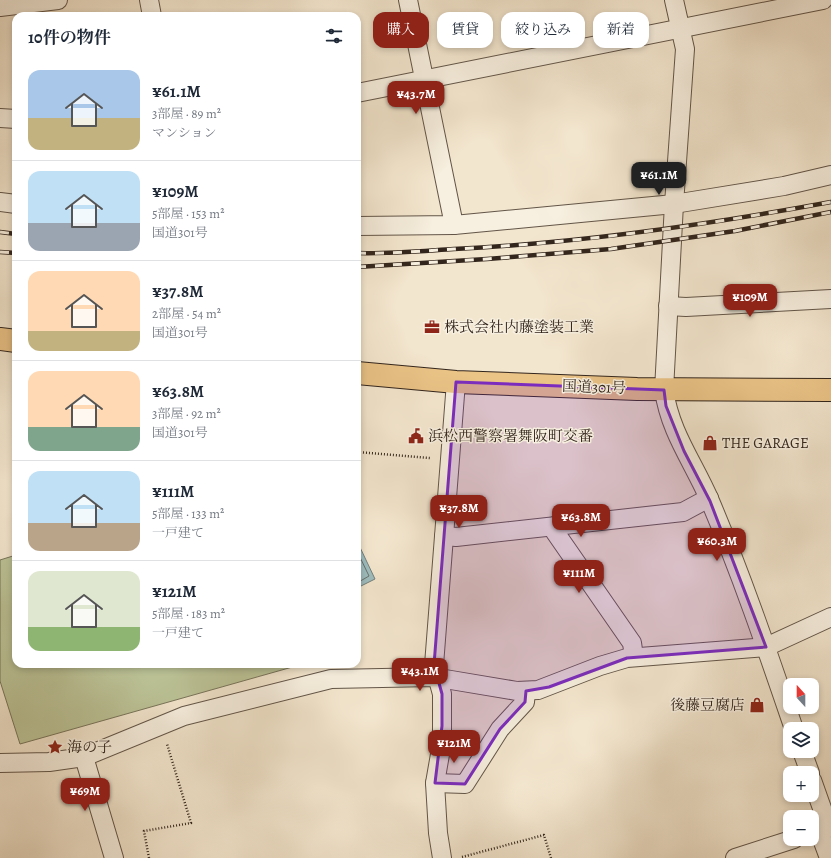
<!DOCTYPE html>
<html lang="ja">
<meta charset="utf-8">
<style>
:root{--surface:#fff;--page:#f2f2f3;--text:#1f2937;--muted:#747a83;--line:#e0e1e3;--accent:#8f2418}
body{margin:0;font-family:Alegreya,"Noto Serif JP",serif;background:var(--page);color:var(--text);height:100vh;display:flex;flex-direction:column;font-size:15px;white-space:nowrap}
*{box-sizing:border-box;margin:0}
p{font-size:13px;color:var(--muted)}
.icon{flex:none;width:22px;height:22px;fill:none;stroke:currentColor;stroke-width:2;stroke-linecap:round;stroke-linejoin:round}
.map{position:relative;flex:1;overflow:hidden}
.side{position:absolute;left:12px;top:12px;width:349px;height:656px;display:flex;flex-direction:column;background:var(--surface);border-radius:12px;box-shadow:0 2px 6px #0003}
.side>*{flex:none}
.banner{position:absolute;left:373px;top:12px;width:380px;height:36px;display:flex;gap:8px}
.needle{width:26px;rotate:339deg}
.tools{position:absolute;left:783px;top:678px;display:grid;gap:8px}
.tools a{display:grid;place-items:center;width:36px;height:36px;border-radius:8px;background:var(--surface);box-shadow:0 2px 6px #0003;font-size:20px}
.price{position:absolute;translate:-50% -34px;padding:0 9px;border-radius:8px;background:var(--accent);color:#fff;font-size:13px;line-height:26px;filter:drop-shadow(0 1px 2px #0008)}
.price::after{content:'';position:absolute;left:50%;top:24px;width:12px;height:9px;margin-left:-6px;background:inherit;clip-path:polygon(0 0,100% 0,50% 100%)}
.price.on{background:#222;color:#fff}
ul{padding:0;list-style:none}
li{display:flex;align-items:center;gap:12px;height:100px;padding:0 16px}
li+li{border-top:1px solid var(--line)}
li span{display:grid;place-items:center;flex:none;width:112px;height:80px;border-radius:12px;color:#555}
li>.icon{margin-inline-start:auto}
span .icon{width:48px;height:48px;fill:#fffc;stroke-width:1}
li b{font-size:17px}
h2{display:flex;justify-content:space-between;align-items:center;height:48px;padding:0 16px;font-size:17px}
.chip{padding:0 14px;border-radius:12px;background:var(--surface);box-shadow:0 2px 6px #0003;font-size:14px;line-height:36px}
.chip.on{background:var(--accent);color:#fff}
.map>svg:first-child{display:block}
</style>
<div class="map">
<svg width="831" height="858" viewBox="0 0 831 858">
<rect width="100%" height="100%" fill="#f3e6ce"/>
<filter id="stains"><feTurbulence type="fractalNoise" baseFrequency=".005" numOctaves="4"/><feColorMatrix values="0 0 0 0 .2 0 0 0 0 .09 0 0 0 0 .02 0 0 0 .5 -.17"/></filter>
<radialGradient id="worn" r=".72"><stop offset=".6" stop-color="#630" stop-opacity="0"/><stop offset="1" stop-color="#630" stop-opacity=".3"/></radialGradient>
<!-- green -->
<path fill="#bcc498" stroke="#77745a" d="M16,555v109h287l-283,80 -20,-63v-121z"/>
<!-- water -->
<path fill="#9ebec0" stroke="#73817e" d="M357,541l18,38 -18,9z"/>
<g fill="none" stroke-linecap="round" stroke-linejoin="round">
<!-- shore -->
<path stroke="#68726e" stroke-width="1" d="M357,551l12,25 -12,7"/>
<!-- minor casing -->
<g stroke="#625548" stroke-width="20">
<g id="minor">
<path d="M149,0l3,16"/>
<path d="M408,0l46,225"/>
<path d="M674,0l11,49 -11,155 -10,186c6,43 30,73 46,111 32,75 58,152 84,228"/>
<path d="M0,7l58,-7"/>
<path d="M357,93l466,-93"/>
<path d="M0,118l16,1"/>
<path d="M0,202l16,2"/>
<path d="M357,226l97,-1 220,-21 110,-18 47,-11"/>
<path d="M668,306l18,1 145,-8"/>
<path d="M555,526v6l77,111 2,14"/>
<path d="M444,536l12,1 227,-25 26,-14"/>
<path d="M802,751l8,22"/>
<path d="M84,757l30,101"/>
<path d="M0,763l49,-1 35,-5 100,-41 147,-37 102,-2 84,14 21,-1 62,-24 27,-8 139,-11 65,-30"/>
<path d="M812,780l17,48"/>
<path d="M435,783l30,1 35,-55 25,-27 1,-11"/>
<path d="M819,831l10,27"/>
<path d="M442,858l-4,-25 -3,-50 7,-40v-49l-8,-29 22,-283"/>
<path d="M735,858l59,-19"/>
</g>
</g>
<!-- trunk casing -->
<g stroke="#32251c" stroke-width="24">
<g id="trunk">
<path d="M0,339l16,2"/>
<path d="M357,373l99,9 181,7 194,1"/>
</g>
</g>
<!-- path -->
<g stroke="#32251c" stroke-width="2.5" stroke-dasharray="1 2" stroke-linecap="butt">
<path d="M357,452l73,6"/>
<path d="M462,857l82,-22 7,23"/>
<path d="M149,858l-5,-27 47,-8 -24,-79"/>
</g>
<!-- minor -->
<use href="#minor" stroke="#f7efdf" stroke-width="18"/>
<!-- trunk -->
<use href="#trunk" stroke="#eac387" stroke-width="22"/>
<!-- rail casing -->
<g stroke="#32251c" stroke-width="4.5">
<g id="rail">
<path d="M0,232l16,2"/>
<path d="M0,252l16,1"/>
<path d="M357,253c32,1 65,-2 97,-4 127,-6 252,-24 377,-47"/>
<path d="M357,267l130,-8 124,-10 124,-18 96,-19"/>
</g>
</g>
<!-- rail -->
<use href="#rail" stroke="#f7efdf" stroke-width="3" stroke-dasharray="9" stroke-linecap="butt"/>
</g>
<!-- marked area -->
<path fill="#7b2cbf" fill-opacity="0.2" stroke="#7b2cbf" stroke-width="3" stroke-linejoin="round" d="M456,382l208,8 2,16 18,45 26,50 56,146 -139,11 -78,29 -23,4 -1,11 -25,27 -35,55 -30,-1 7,-57v-32l-8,-29z"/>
<!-- icons -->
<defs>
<g id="office-bare" transform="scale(1.2)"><path d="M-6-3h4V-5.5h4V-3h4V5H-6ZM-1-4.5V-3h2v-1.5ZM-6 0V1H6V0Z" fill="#8f2418" stroke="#f7efdf" stroke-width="2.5" paint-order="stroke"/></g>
<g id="civic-bare" transform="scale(1.2)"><path d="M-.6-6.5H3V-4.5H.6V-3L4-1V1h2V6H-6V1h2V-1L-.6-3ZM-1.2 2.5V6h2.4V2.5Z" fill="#8f2418" stroke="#f7efdf" stroke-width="2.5" paint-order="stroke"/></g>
<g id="shop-bare" transform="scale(1.2)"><path d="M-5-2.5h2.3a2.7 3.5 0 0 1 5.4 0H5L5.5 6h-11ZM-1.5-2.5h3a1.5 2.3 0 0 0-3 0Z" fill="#8f2418" stroke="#f7efdf" stroke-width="2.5" paint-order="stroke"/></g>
<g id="sight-bare" transform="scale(1.2)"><path d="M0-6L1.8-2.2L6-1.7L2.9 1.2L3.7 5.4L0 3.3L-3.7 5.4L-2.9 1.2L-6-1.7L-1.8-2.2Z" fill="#8f2418" stroke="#f7efdf" stroke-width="2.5" paint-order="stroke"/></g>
</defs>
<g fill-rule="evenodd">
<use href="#office-bare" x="432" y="327"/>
<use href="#civic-bare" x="416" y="436"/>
<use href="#shop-bare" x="710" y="443"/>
<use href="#shop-bare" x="757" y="705"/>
<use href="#sight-bare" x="55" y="747"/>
</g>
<g text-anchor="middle" stroke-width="3" stroke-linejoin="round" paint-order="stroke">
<!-- poi labels -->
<g font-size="15" fill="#32251c" stroke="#f7efdf" text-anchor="start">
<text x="444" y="332">株式会社内藤塗装工業</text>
<text x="428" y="441">浜松西警察署舞阪町交番</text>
<text x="722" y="448">THE GARAGE</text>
<text x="745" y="710" text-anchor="end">後藤豆腐店</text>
<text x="67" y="752">海の子</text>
</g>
<!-- street labels -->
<g font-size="15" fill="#32251c" stroke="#f7efdf">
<text transform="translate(594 387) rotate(2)" y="5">国道301号</text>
</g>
</g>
<rect width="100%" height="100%" filter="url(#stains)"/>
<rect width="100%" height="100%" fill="url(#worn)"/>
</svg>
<div class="tools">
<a><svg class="needle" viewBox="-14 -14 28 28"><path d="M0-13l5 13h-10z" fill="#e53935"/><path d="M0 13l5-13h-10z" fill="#747a83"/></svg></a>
<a><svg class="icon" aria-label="layers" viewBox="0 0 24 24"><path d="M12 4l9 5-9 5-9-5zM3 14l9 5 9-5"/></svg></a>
<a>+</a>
<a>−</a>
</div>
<b class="price" style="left:416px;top:115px">¥43.7M</b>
<b class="price on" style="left:659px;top:196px">¥61.1M</b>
<b class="price" style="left:750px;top:318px">¥109M</b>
<b class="price" style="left:459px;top:529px">¥37.8M</b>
<b class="price" style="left:581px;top:538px">¥63.8M</b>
<b class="price" style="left:717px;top:562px">¥60.3M</b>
<b class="price" style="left:579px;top:594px">¥111M</b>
<b class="price" style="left:420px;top:692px">¥43.1M</b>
<b class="price" style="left:454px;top:764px">¥121M</b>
<b class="price" style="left:85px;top:812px">¥69M</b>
<div class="banner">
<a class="chip on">購入</a>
<a class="chip">賃貸</a>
<a class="chip">絞り込み</a>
<a class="chip">新着</a>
</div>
<section class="side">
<h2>10件の物件<svg class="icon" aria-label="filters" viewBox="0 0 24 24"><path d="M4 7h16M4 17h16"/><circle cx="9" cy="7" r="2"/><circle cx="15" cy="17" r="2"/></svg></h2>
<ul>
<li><span style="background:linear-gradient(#a9c7e8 60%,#c2b280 0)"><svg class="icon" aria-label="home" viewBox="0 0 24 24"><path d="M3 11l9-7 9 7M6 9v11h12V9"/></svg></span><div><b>¥61.1M</b><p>3部屋 · 89 m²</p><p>マンション</p></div></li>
<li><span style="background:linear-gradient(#bfe0f5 65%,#9aa5b1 0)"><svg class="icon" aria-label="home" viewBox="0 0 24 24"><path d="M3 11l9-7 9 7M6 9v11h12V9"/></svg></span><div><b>¥109M</b><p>5部屋 · 153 m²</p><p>国道301号</p></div></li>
<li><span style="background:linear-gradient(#ffd9b3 75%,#c2b280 0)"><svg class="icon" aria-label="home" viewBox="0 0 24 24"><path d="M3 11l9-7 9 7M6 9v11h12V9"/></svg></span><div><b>¥37.8M</b><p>2部屋 · 54 m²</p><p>国道301号</p></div></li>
<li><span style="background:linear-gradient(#ffd9b3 70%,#7fa58c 0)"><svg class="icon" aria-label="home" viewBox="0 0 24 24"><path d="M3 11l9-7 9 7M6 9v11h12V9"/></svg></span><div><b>¥63.8M</b><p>3部屋 · 92 m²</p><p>国道301号</p></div></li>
<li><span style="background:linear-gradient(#bfe0f5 65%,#b9a48a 0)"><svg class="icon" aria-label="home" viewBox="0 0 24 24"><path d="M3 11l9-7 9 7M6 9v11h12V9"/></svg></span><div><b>¥111M</b><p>5部屋 · 133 m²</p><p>一戸建て</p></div></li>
<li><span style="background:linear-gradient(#dfe7d0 70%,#8fb573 0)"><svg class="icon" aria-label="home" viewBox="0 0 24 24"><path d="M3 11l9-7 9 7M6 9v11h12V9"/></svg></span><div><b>¥121M</b><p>5部屋 · 183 m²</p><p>一戸建て</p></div></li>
</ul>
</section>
</div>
